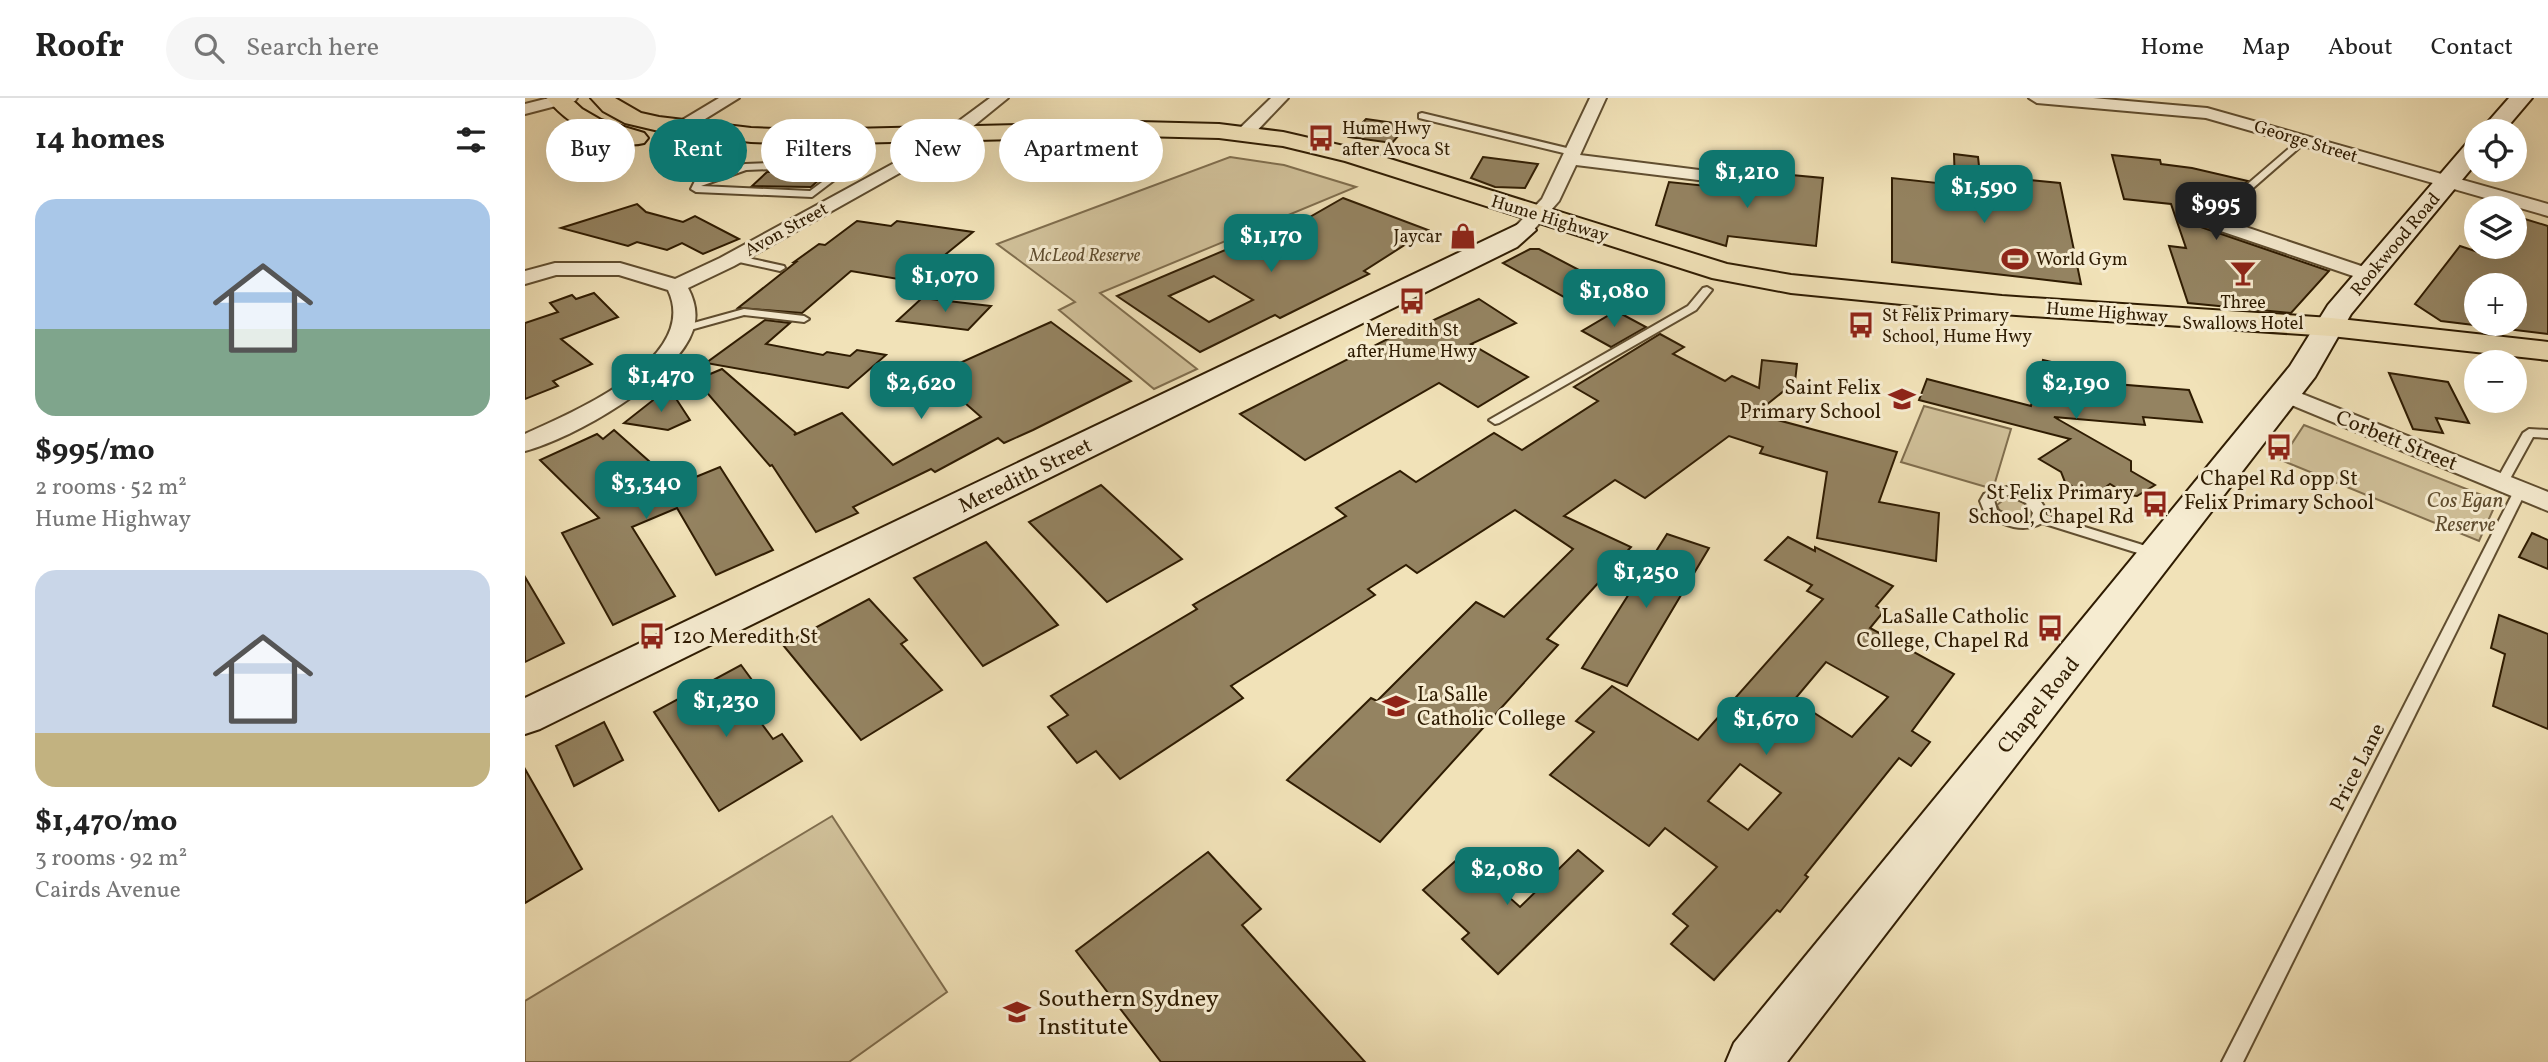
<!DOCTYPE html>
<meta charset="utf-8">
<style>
:root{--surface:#fff;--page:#f6f6f6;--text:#222;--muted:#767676;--line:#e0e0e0;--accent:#0f766e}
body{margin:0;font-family:Vollkorn,serif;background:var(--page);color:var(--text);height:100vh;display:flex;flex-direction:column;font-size:26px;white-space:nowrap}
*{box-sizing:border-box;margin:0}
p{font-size:23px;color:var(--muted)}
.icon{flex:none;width:38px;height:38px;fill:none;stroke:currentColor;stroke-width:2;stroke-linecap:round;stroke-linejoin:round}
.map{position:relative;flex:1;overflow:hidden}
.sheet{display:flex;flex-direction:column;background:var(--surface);width:525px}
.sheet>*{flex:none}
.banner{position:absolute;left:21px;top:21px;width:665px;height:63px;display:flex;gap:14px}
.controls{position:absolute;left:1939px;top:21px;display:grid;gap:14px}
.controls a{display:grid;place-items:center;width:63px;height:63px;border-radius:50%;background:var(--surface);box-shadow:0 7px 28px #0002;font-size:35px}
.price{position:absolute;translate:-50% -60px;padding:0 16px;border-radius:14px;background:var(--accent);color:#fff;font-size:23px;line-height:46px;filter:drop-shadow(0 2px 4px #0008)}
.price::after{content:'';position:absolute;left:50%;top:42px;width:21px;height:16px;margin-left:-10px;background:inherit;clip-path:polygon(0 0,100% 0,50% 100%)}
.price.active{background:#222;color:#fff}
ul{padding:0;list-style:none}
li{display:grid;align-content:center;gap:14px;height:371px;padding:0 35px}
li span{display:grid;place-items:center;height:217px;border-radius:21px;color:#555}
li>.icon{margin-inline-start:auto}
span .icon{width:126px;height:126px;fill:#fffc;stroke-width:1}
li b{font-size:30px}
h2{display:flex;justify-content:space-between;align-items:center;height:84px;padding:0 35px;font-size:30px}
.pill{padding:0 24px;border-radius:32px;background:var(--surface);box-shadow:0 7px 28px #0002;font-size:24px;line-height:63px}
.pill.active{background:var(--accent);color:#fff}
header{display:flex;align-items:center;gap:42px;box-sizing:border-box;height:98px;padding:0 35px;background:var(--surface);border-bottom:2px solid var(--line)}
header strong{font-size:33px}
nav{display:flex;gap:38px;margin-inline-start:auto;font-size:24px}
.search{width:490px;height:63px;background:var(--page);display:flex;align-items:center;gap:18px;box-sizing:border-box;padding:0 24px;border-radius:38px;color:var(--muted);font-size:26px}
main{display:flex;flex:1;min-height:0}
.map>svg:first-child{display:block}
</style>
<header>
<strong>Roofr</strong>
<div class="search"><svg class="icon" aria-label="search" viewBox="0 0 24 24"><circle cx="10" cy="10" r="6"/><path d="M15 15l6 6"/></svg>Search here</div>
<nav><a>Home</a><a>Map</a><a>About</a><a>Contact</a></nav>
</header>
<main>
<section class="sheet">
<h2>14 homes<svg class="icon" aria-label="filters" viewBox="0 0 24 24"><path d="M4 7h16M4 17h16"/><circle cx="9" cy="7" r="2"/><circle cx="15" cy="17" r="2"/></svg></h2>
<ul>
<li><span style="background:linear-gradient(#a9c7e8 60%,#7fa58c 0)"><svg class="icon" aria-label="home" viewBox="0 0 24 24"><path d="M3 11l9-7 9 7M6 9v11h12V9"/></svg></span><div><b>$995/mo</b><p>2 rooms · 52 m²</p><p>Hume Highway</p></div></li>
<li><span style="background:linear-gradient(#c9d6e8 75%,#c2b280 0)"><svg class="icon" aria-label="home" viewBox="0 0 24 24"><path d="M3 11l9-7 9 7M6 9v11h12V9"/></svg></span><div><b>$1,470/mo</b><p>3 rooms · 92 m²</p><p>Cairds Avenue</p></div></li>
</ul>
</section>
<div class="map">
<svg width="2023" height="964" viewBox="0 0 2023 964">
<rect width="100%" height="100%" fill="#f1e2b8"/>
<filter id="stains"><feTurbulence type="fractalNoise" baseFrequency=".00286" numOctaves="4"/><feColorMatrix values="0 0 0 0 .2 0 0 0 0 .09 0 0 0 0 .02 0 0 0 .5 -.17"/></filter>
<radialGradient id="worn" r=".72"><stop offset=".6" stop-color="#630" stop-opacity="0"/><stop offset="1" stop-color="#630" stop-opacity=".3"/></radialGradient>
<!-- green -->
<g fill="#d0c099" stroke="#806e4e" stroke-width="2">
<path d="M705,59l54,8 72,22 -256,106 97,76 -43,20 -95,-79 16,-8 -78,-58z"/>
<path d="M1399,308l87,23 -18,60 -92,-27z"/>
<path d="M1779,327l193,76 -18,40 -198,-81z"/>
<path d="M1481,400c11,0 22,4 24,16 -9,9 -19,3 -30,-2l-3,-7z"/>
<path d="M307,718l115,176 -98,70h-324v-61z"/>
</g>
<!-- building -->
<g fill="#948361" stroke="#2f1c02" stroke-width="2" fill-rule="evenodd">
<path d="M841,21l42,6 -16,18 -43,-6z"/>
<path d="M1429,56l24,3 2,18 80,8 21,101 -189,-22v-84l63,7z"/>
<path d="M1587,57l48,5 1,4 31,4 56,13 -37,32 -10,2 -3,11 131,45 -38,42 -103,-10 -19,-57 17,2 -15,-44 -47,-5z"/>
<path d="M958,59l55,7 -13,24 -30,-1 -24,-9z"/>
<path d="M305,72l-19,17 -59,-1 15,-14z"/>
<path d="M1233,74l65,6 -7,68 -88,-10 -2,10 -70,-21 13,-43 85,9z"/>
<path d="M818,100l85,32 -64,41 5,3 -89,44 -5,-3 -75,37 -83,-56 127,-54 8,4 28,-12zM689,178l39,24 -44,22 -40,-26z"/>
<path d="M112,106l9,8 37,10 12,-6 44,23 -36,15 -21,-11 -15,7 -30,-8 -9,4 -67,-18z"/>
<path d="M1990,118l33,10v108l-107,-13 -26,-17 45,-58 24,8 5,-7h26zM1951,187h39v39h-39z"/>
<path d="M332,123l34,5 6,-5 76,11 -38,31 15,3 -22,18 -77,-13 -49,42 -64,-5 58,-46h-2l25,-18 6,1z"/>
<path d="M1005,151h9l61,32 -34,17 -63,-35z"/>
<path d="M69,195l24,24 -57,22 31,25 -39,17 5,5 -33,13v-76l33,-11 -8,-9 22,-8 4,4z"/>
<path d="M397,200l69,8 -23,24 -71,-9z"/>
<path d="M954,201l37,24 -45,21 57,33 -50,30 -39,-24 -134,77 -65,-46 177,-90 4,2z"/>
<path d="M1091,213l30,16 -35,20 -29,-16z"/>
<path d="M240,222l25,3 -24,21 57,11 4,-3 23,4 7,-6 29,5 -38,33 -142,-25z"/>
<path d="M526,224l80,59 -98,49 -29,13 -6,-5 -63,34 -4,-3 -78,38 5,6 -42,19 -44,-67 -2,1 -74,-86 26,-11 74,64 -2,2 48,-22 51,52 88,-48 -48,-42z"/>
<path d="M1135,236l24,13 -11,7 52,27 7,-5 27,12 3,-28 35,4 -2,18 -40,32 142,38 -18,50 60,11 -3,48 -119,-23 10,-66 -67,-19 3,-6 -34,-11 -84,62 -30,-18 -51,36 67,31 -84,92 11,6 -178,197 -93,-62 84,-82 6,3 99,-99 28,15 69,-68 -58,-39 -98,63 -11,-8 -38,24 7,6 -144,91 12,12 -123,81 -24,-28 -19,12 -29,-36 20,-12 -17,-19 146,-87 -4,-4 153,-89 -10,-8 64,-37 16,11 78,-49 28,17 76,-49 -24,-14z"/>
<path d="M1518,262l38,9 -3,12 111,9 13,32 -59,-5 2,8 -91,-8 77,44v10l24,14 -18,11 -9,-1 -18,-11 -17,12 -7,-2 -21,-12 -4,-10 -22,-13 31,-20 -151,-39 8,-21 104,27z"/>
<path d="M1864,275l59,9 21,41 -33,-5 7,15 -30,-4z"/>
<path d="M146,293l19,29 -22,10 -44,-7 33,-26z"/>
<path d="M89,332l62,55 44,-18 53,83 -57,25 -39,-67 -45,19 43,69 -62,29 -51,-92 37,-15 -59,-58 57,-26 6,5z"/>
<path d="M576,387l81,74 -75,43 -78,-80z"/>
<path d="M2007,435l16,7v29l-29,-12z"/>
<path d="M1142,436l42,14 -82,138 -45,-18z"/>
<path d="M1263,439l27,14v-4l78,39 -17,20 8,5 -14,17 84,46 -42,57 18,11 -19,24 -12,-8 -94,117 3,2 -28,35 -3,-2 -63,70 -43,-36 17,-18 -15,-12 44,-47 -52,-39 -16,18 -99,-71 44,-43 -18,-11 36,-35 86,54 125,-141 -16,-8 5,-6 -47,-25zM1301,564l62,35 -36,40 -58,-37zM1215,666l41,29 -33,37 -40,-29z"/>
<path d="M461,444l72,83 -75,41 -69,-88z"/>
<path d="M0,479l39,66 -39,19z"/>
<path d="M344,501l38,41 -6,4 41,46 -81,50 -78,-95z"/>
<path d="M1974,517l49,19v95l-55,-23 12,-52 -14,-6z"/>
<path d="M216,567l19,26 -16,9 29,39 9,-5 20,27 -83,50 -65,-99z"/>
<path d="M79,624l19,38 -49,26 -18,-40z"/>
<path d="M0,671l57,100 -57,34z"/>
<path d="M1053,752l25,21 -105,103 -36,-35 7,-6 -46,-43 39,-35 58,52z"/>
<path d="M683,754l53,57 -19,16 123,137h-204l-85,-111z"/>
</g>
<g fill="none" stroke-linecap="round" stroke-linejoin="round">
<!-- lane casing -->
<g stroke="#604e30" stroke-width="4">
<g id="lane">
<path d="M897,15l153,37 1,2 -4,3 -153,-37v-4z"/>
<path d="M1775,41l7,2 -94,82h-6v-4z"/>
<path d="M298,63l26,2 4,3 -41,31 -116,-5 -5,-3 4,-8 50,-17zM298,69l18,1 -31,23 -109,-5 45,-16z"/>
<path d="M209,157l50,11 1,2 -5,3 -50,-11v-4z"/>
<path d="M1182,189l5,3 -16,20 -197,113 -4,1 -6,-4 199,-114 15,-18z"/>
<path d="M219,211l60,7 5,3 -5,3 -60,-7 -61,17 -5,-3 1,-2z"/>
<path d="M2004,331l19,1v8l-15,-1 -27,49h-10l-1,-3 28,-50z"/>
<path d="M1482,389c17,3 38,9 39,28l116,36 2,3 -7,5 -115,-36c-19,11 -38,2 -56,-7l-6,-15 4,-7zM1483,397l18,8 7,10 -2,5 -16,1 -18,-9 -3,-10z"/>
<path d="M1995,389l6,4 -283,571h-21l292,-571z"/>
</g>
</g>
<!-- street casing -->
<g stroke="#604e30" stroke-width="4">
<g id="street">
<path d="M24,0h28l-2,3 -50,13v-10z"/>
<path d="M194,0h20l-55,34h-12l-3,-4z"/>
<path d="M465,0h18l-48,39h-12l-3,-4 3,-4z"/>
<path d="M746,0h17l-38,40h-12l-3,-4 3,-4z"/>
<path d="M1065,0h16l-26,57 151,19 9,5 -9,5 -155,-19 -17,36 -29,33h-14l-3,-4 3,-4 26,-27z"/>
<path d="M1504,0h64l114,10 341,96v12l-342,-98 -169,-15z"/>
<path d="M406,45l9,5 -3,4 -203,114 -46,22c7,13 10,28 5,42 -17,50 -119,108 -168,121v-17c48,-22 176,-75 143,-144l-49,-15h-63l-31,9v-13l30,-8h65l55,16 45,-21z"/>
<path d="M1685,117l166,56 3,4 -3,4h-14l-159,-54 -3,-4 3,-4z"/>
<path d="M1760,289l263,105v19l-271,-112 -4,-5 4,-5z"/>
</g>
</g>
<!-- secondary casing -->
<g stroke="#2f1c02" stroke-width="4">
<g id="secondary">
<path d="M1984,0h23l-28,33h-24z"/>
<path d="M1951,43v22l-125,151 -36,63 -528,685h-61l8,-19 556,-677 38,-61 139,-162z"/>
<path d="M998,124l9,2 4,6 -19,17 -977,482 -15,5v-36z"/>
</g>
</g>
<!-- highway casing -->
<g stroke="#2f1c02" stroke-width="4">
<g id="highway">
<path d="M22,0h23l12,11 19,11 43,13 4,5 -4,5c-31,8 -80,-20 -97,-45z"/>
<path d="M66,0h24l26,15 18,4 92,11 56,2 332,-8 80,2 64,8 78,18 366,114 64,11 211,21 329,22 217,24v18l-217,-24 -329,-22 -211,-21 -79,-15 -367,-117 -62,-15 -64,-8 -80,-2 -332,8 -56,-2 -92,-11 -34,-8 -22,-12z"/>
</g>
</g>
<!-- lane -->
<use href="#lane" fill="#f6ecd1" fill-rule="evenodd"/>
<!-- street -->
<use href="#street" fill="#f6ecd1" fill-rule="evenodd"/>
<!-- secondary -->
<use href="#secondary" fill="#f6ecd1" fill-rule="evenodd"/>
<!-- highway -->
<use href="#highway" fill="#f1e2b8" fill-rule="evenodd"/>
</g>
<!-- icons -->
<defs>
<g id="bus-bare" transform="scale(2.1)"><path d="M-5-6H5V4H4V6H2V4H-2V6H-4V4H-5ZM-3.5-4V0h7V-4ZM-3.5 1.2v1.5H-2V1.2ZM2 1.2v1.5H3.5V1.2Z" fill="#8f2418" stroke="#f6ecd1" stroke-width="2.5" paint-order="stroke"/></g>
<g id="shop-bare" transform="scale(2.1)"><path d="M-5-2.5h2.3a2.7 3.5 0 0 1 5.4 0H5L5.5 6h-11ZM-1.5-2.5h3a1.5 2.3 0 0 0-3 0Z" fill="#8f2418" stroke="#f6ecd1" stroke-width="2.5" paint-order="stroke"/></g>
<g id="stadium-bare" transform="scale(2.1)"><path d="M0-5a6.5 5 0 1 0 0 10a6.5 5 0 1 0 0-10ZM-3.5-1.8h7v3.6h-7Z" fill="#8f2418" stroke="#f6ecd1" stroke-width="2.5" paint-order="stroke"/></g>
<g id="bar-bare" transform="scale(2.1)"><path d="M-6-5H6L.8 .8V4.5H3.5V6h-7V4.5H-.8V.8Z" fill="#8f2418" stroke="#f6ecd1" stroke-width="2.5" paint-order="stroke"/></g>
<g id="school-bare" transform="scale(2.1)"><path d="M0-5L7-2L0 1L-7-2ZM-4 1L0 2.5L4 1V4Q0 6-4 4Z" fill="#8f2418" stroke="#f6ecd1" stroke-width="2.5" paint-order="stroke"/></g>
<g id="university-bare" transform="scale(2.1)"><path d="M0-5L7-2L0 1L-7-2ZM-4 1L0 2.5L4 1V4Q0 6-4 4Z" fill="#8f2418" stroke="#f6ecd1" stroke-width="2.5" paint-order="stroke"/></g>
</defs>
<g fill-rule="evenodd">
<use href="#bus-bare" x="796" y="40"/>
<use href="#shop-bare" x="938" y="138"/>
<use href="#stadium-bare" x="1490" y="161"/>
<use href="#bar-bare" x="1718" y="175"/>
<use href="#bus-bare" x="887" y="203"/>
<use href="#bus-bare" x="1336" y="227"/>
<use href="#school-bare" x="1377" y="301"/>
<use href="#bus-bare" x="1754" y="349"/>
<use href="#bus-bare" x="1630" y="406"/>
<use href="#bus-bare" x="1525" y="530"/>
<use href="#bus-bare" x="127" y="538"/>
<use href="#school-bare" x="871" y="608"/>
<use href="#university-bare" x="492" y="914"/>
</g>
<g text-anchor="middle" stroke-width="6" stroke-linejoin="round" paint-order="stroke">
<!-- far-poi labels -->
<g font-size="18" fill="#2f1c02" stroke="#f6ecd1" text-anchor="start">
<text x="817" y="36">Hume Hwy<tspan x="817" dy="21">after Avoca St</tspan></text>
<text x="917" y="144" text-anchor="end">Jaycar</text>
<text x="1511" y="167">World Gym</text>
<text x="1718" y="210" text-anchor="middle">Three<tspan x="1718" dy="21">Swallows Hotel</tspan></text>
<text x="1357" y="223">St Felix Primary<tspan x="1357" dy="21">School, Hume Hwy</tspan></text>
<text x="887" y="238" text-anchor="middle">Meredith St<tspan x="887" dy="21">after Hume Hwy</tspan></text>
</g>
<!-- far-street labels -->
<g font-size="18" fill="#2f1c02" stroke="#f6ecd1">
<text transform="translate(1781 43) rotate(17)" y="6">George Street</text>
<text transform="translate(1025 120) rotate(17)" y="6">Hume Highway</text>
<text transform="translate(261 131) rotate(-29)" y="6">Avon Street</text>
<text transform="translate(1870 146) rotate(-50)" y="6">Rookwood Road</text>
<text transform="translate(1582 214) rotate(4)" y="6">Hume Highway</text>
</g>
<!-- far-park labels -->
<g font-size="18" font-style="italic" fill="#5f4d2f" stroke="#f6ecd1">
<text x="560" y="163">McLeod Reserve</text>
</g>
<!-- poi labels -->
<g font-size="21" fill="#2f1c02" stroke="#f6ecd1" text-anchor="end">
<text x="1356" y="296">Saint Felix<tspan x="1356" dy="24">Primary School</tspan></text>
<text x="1754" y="387" text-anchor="middle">Chapel Rd opp St<tspan x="1754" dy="24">Felix Primary School</tspan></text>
<text x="1609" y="401">St Felix Primary<tspan x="1609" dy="24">School, Chapel Rd</tspan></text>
<text x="1504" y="525">LaSalle Catholic<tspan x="1504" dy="24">College, Chapel Rd</tspan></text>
<text x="148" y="545" text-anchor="start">120 Meredith St</text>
<text x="892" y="603" text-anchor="start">La Salle<tspan x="892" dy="24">Catholic College</tspan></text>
</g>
<!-- street labels -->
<g font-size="21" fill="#2f1c02" stroke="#f6ecd1">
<text transform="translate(1872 342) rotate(22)" y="7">Corbett Street</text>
<text transform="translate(500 377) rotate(-26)" y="7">Meredith Street</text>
<text transform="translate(1513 607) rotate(-51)" y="7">Chapel Road</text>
<text transform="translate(1832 669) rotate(-63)" y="7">Price Lane</text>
</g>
<!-- park labels -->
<g font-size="21" font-style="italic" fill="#5f4d2f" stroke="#f6ecd1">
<text x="1940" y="409">Cos Egan<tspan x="1940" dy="24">Reserve</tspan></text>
</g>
<!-- near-poi labels -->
<g font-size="24" fill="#2f1c02" stroke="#f6ecd1" text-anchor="start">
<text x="513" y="908">Southern Sydney<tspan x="513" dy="28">Institute</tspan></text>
</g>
</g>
<rect width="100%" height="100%" filter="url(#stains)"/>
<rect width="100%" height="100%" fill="url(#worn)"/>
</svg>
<div class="controls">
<a><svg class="icon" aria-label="locate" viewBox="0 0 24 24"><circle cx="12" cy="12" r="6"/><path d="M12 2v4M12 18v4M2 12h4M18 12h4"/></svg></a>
<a><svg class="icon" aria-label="layers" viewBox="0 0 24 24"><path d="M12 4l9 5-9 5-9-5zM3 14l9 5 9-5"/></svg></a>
<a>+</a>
<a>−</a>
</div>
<b class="price" style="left:1222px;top:112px">$1,210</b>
<b class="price" style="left:1459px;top:127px">$1,590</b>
<b class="price active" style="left:1691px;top:144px">$995</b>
<b class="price" style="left:746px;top:176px">$1,170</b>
<b class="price" style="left:420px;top:216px">$1,070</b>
<b class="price" style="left:1089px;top:231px">$1,080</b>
<b class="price" style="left:136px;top:316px">$1,470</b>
<b class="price" style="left:396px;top:323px">$2,620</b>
<b class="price" style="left:1551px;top:323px">$2,190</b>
<b class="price" style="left:121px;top:423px">$3,340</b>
<b class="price" style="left:1121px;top:512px">$1,250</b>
<b class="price" style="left:201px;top:641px">$1,230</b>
<b class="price" style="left:1241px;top:659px">$1,670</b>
<b class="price" style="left:982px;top:809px">$2,080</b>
<div class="banner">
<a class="pill">Buy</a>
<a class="pill active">Rent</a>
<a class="pill">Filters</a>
<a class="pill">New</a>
<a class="pill">Apartment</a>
</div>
</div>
</main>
